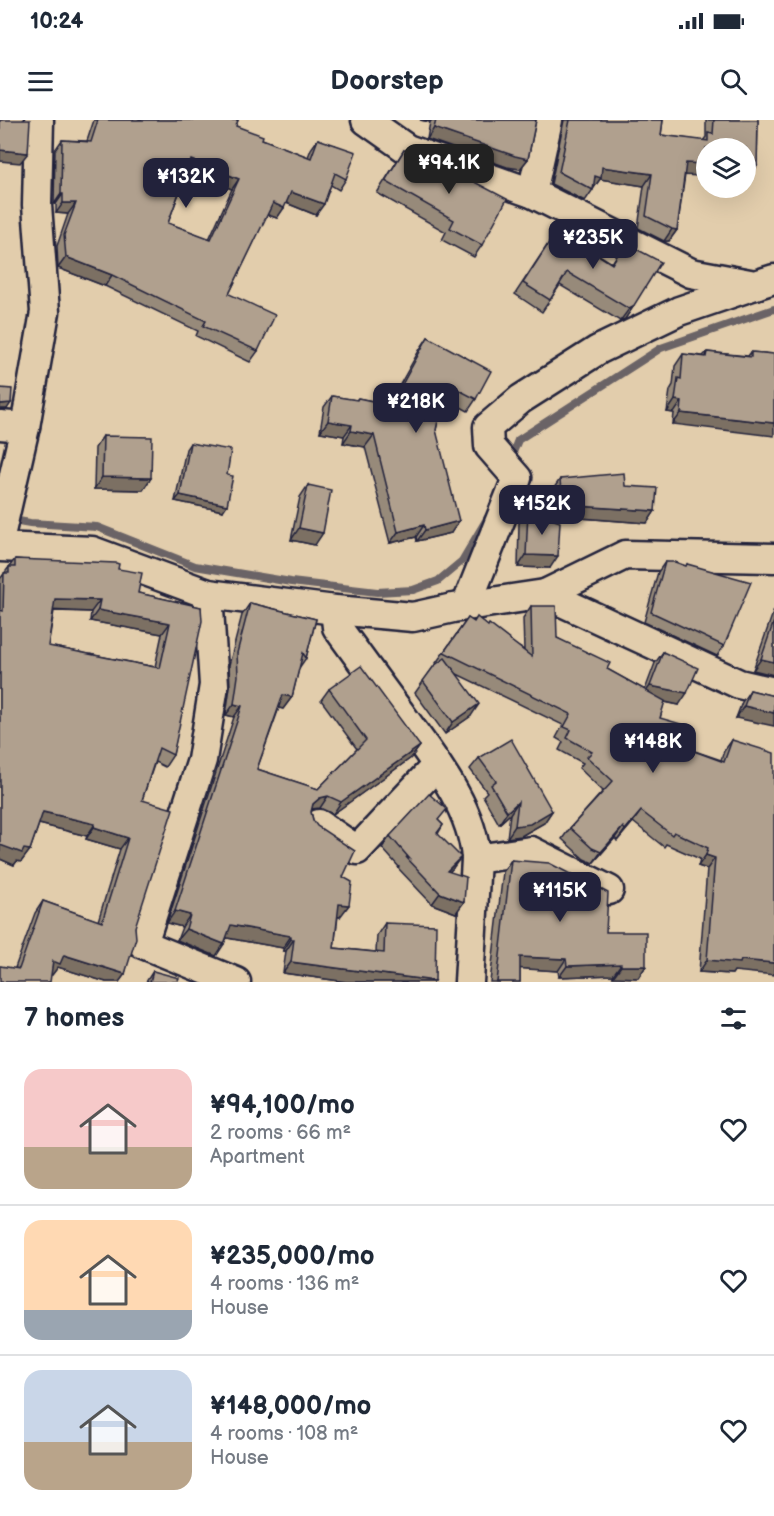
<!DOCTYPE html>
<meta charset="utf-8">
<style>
:root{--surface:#fff;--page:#f2f2f3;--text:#1f2937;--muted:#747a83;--line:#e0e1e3;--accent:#22223b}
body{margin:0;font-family:"Balsamiq Sans",sans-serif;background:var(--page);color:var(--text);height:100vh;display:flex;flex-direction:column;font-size:22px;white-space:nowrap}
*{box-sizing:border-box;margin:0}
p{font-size:20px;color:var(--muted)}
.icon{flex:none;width:33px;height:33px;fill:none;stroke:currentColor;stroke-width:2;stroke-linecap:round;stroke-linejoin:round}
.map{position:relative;height:862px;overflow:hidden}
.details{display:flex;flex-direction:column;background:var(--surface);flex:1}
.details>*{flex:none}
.fabs{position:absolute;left:696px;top:18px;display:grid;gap:12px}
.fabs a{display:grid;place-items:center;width:60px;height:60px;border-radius:50%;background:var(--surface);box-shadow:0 6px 24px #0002;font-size:30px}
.price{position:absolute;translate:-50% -51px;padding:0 14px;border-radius:12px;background:var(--accent);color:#fff;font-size:20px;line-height:39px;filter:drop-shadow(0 2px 3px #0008)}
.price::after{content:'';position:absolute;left:50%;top:36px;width:18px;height:14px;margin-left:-9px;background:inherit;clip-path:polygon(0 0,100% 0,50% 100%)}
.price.selected{background:#222;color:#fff}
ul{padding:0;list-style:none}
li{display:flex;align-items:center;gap:18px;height:150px;padding:0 24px}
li+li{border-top:2px solid var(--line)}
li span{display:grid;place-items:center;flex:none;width:168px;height:120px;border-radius:18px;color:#555}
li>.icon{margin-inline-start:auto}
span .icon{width:72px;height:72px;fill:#fffc;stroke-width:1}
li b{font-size:26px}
h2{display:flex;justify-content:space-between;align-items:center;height:72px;padding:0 24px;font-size:26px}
.status{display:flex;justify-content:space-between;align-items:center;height:42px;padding:0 30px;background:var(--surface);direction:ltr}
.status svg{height:16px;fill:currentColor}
header{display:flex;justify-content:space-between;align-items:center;height:78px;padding:0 24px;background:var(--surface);font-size:27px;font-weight:600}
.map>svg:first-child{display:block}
</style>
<div class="status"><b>10:24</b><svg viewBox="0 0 49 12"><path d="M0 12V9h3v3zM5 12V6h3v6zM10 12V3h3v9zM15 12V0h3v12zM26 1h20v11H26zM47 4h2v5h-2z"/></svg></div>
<header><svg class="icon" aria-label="menu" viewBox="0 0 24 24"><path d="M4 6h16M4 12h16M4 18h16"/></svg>Doorstep<svg class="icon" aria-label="search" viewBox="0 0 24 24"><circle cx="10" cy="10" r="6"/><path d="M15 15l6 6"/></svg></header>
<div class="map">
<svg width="774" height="862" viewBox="0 0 774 862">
<rect width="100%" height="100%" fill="#e2cdac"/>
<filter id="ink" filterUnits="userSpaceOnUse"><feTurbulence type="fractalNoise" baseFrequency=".0167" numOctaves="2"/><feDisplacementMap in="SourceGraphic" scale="12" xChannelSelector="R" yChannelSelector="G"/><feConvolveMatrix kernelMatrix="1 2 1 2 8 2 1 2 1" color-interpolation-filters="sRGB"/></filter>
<g filter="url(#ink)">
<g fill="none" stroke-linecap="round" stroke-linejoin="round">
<!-- stream -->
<g stroke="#6b6366" stroke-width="8">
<path d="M510,340l8,-20 143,-92 113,-39"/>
<path d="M7,399l23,4 67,4 98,39 96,16 86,10 36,-2 25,-9 24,-20 26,-44"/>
</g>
<!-- minor casing -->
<g stroke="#22223b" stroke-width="33">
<g id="minor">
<path d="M366,0l41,29 125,44 159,80 64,12 19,-6"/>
<path d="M532,73l16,-73"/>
<path d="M0,305l25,2"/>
<path d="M0,416l25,-109 20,-115 -8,-107 2,-85"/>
<path d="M0,427l92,4 116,43 127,16 78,7 40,-9 92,-14 80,-39 149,3"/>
<path d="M208,474l6,91 -12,75 -59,184 93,38"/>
<path d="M545,474l194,90 35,8"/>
<path d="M466,486l51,-128 -28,-32 -1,-19 33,-28 77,-49 81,-39 76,-26"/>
<path d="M335,490l2,17c21,29 42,58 63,86 30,42 73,93 76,146l-7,123"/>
<path d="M319,704l38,26 80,-85"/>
<path d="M476,739l55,-8 78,39"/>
</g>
</g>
<!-- minor -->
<use href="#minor" stroke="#e2cdac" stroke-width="28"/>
</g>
<!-- wall -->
<g fill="#978a7a" stroke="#22223b" stroke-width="1.5" fill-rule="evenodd">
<path d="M94,0h144l-2,6 26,13 46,18 3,-8 7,-10 28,40 -7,11 -8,-5 -15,30 -30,-12 -9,15 -10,-4 -38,80 29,57 -8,11 -54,-26 2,-5 -93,-45 -47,-18 -1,-22 11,-32 -12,-1v-9h-2l1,-54 7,-10 25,1zM187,52l45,17 -23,50 -41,-16z"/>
<path d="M420,0h116l-8,39 -8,10 -13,-2 -80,-28 3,-17z"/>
<path d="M564,0h99l-2,15 42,6 3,-4v-17h52l-1,46 -8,11h-3v-29h-40v28l-21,-1 -8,55 -8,11h-5l-26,-13 6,-42 -44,-7 -15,22 -34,-17z"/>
<path d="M404,30l23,11 1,-2 54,86 -8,12 -32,-17 4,-8 -69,-39z"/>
<path d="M558,109l54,34 13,-20 8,64 -8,12 -5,2 -60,-36 -18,27 -27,-18z"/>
<path d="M428,217l48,62 -8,12 -20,-11 -9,16 -3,14 15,103 -34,8 -1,-4 -26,6 -25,-96 -22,-4 1,-7 -24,-4 4,-25 8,-11 24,4 2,-2 31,6 31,-55z"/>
<path d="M707,232l41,4 3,-4 23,2 -101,70 1,-11 -7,-1 3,-22 3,-5 2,-19 8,-12 20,2z"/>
<path d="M103,316l48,42 -8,12 -49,-1 1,-41z"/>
<path d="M190,323l37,32 -4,36 -48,-10 11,-52z"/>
<path d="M560,359l65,7 30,25 -8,12 -93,-7 -2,-25z"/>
<path d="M308,365l7,60 -24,-5 9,-43z"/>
<path d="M528,391l22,57 -32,-1 1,-44z"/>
<path d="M15,439l103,10 20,24 63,14 -28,148 -8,12 -10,-5 -13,38 -7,127 -10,47 -6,8h-13l-48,-15 -6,8 -37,-7 20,-55 8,-12 55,20 22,-72 -34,-10 1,-3 -48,-12 -9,26 -9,12 -4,-1 -3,4 -14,-6v-280zM54,491l37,1 -1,9 72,13 -7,33 -107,-21z"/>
<path d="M665,442l21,4 1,-2 37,82 -7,10 -73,-34 14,-50z"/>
<path d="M250,483l66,16 -10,39 -7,10 -7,29 -9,12 -4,-1 -22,61 61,20 39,-40 -36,-49 8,-11 91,57 -9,12 -78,56 -13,-6 -9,1v3l2,8 30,57 -3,40 -2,-1 -4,32 42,4 1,-17 8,-12 50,58 -1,1h-87l-64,-9 3,-22h-3v-3l-56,-10 -11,18 -39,-16 5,-13 -15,-4 67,-206 -8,-2 4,-28 -1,-22 13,-50z"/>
<path d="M531,486l26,32 50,31 38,21 10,-27 8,-11 16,53 -15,-3 -4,16 23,29 38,13 3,-9 8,-11 2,231 -2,3 -33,-2 8,-103 -9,-3 2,-7 -34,-15 -2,3 -31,-25 -16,19 -2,-3 -22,25 -9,-4 -22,-20 8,-11 33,-37 -24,-23 4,-5 -24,-13 4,-8 -7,-4 7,-13 -106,-51 14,42 -26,18 -30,-41 19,-27 3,-2 -1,-1 32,-45 6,4 50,28 -1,-32z"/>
<path d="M774,490v65l-21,-5z"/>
<path d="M750,570l24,6 -38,22 6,-16z"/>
<path d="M479,638l73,53 -8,12 -23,13 -14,2 3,-24 -11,10 -16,-28 4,-4 -17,-23z"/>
<path d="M439,701l4,4 -5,9 15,34 -3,3 6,42 -24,-9 -34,-36 1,-1 -17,-19 8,-12z"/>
<path d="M511,740l64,22 31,50 40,34 -8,12 -25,-1v-2l-54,2 -1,-6 -38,-3v14h-30l13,-110z"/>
<path d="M153,851l24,11h-31z"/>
</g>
<!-- shaded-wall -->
<g fill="#7b7063" stroke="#22223b" stroke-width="1.5">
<path d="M420,0h12l-2,2z"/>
<path d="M434,8l94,31 -8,10 -13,-2 -80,-28z"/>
<path d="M0,30l28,3 -8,10 -20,-2z"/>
<path d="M191,40l48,19 -7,10 -48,-18z"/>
<path d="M686,43l20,1v12l-28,-1z"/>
<path d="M746,46h11l-8,11h-3z"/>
<path d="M602,47l50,7 -8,12 -44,-7 -7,10 -5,-2z"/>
<path d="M291,72l33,12 -8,11 -32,-13z"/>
<path d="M61,74h2l-7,10h-2z"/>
<path d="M63,83h13l-8,11 -12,-1z"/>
<path d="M273,83l11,5 -7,10 -12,-4z"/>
<path d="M672,109l5,1 -8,11h-5z"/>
<path d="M66,137l46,18 -7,11 -47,-18z"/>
<path d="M633,187l-8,12 -5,2 9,-12z"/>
<path d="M675,280l7,1 -8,12 -7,-1z"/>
<path d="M11,283l-4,6h-7v-5z"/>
<path d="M681,293l93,10v13l-101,-12z"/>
<path d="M328,301l24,4 -8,11 -24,-4z"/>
<path d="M351,311l23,4 -9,12 -22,-4z"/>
<path d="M102,357l49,1 -8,12 -49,-1z"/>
<path d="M180,375l47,10 -4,6 -48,-10z"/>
<path d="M562,385l93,6 -8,12 -93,-7z"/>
<path d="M459,401l-8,12 -34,8 8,-11z"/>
<path d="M424,405l-8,12 -26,6 8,-11z"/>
<path d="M299,408l24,5 -8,12 -24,-5z"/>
<path d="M526,435l32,1 -8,12 -32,-1z"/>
<path d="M55,479l45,1 -9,12 -44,-2z"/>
<path d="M98,490l72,13 -8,11 -72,-13z"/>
<path d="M761,539l13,3v13l-21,-5z"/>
<path d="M650,566l37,7 -8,12 -37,-8z"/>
<path d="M283,575l9,2 -9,12 -8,-2z"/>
<path d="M234,584l8,2 -8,11 -8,-2z"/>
<path d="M479,584l-8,12 -26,18 8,-12z"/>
<path d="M744,586l30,7v13l-38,-8z"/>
<path d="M420,626l-9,12 -78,56 8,-12z"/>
<path d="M328,676l-8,12 -9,1 2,-5 7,-6z"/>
<path d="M518,682l-8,12 -11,10 8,-12z"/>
<path d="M552,691l-8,12 -23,13 -14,2 8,-12z"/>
<path d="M641,691l-8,11 -16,19 8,-11z"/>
<path d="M43,692l52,12 -8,12 -52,-13z"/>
<path d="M94,707l34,11 -8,11 -34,-10z"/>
<path d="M623,707l-8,11 -22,25 8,-11z"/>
<path d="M0,725l30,5 -9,12 -4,-1 -3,4 -14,-6z"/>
<path d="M706,735l9,3 -8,11 -9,-3z"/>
<path d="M461,737l-8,11 -14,14 8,-11z"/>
<path d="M440,773l24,9 -8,11 -24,-9z"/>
<path d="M339,784l10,1 -9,12 -9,-1z"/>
<path d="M175,791l15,4 -8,12 -15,-4z"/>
<path d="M231,805l60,11 -8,12 -61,-11z"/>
<path d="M186,809l38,15 -8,12 -39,-16z"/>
<path d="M291,819h3l-8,12h-3z"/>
<path d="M64,835l61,19 -6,8h-13l-48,-15 -6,8 -7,-2 8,-12z"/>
<path d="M520,837l46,2 -8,12 -46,-3z"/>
<path d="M707,840h34l33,3v12l-40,-4 -2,3 -33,-2z"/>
<path d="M291,842l144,19 -1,1h-87l-64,-9z"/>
<path d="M621,844l-8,11 -54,2 8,-11z"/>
<path d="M621,846h25l-8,12 -25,-1z"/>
</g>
<!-- building -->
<g fill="#b0a08e" stroke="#22223b" stroke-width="1.5" fill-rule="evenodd">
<path d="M0,0h30l-2,33 -28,-3z"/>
<path d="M98,0h140l-2,6 27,10 -1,3 49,19 7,-19 38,13 -10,27 -11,-6 -11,31 -33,-12 -7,16 -11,-5 -44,91 46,21 -17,36 -55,-25 3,-5 -94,-46 -46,-18 -2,-22 12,-32h-13v-9h-2l1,-54 29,2zM191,40l48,19 -28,60 -43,-16z"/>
<path d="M436,0h100l-8,39 -13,-3 -81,-28z"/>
<path d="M570,0h93l-2,15 47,6v-8l5,1 1,-14h44l-1,46h-11v-18h-40v16l-20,-1 -9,67 -5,-1 -26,-13 6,-42 -50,-7 -1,11 -6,-2 -2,14 -34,-18z"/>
<path d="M404,30l24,12v-3l12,5 67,35 -25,46 -32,-17 4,-8 -69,-39z"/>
<path d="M558,109l54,35 13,-21 36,19 -28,45 -4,2 -62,-37 -17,28 -27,-17z"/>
<path d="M428,217l63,34 -15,28 -21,-11 -16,28 -3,14 23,91 -34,9 -1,-5 -26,7 -24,-97 -23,-4 1,-6 -24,-4 4,-25 25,4 1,-2 33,7z"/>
<path d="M707,232l44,5v-5l23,2v69l-93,-10 1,-12 -7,-1 3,-22 3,1 2,-25 23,3z"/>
<path d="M0,268l12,1 -1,14 -11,1z"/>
<path d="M103,316l49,1 -1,41 -49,-1z"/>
<path d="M190,323l41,7 -4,25 6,1 -6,29 -47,-10z"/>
<path d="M624,353l1,13 32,2 -2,23 -93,-6 -2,-26z"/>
<path d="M308,365l23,5 -8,43 -24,-5z"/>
<path d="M528,391l32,11 -2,34 -32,-1z"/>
<path d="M15,439l101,4 3,1 -1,5 24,4 -4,20 63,14 1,14 -29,134 -14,-7 -17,52 31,9 -38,118 1,11 -11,36 -61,-19 -4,9 -7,-3 -3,21h-50v-16l19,3 24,-68 59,21 26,-84 -34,-11 1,-3 -52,-12 -13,38 -6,-1 -2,4 -22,-8v-235l3,1 1,-38h5v-6h6zM55,479l45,1 -2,10 72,13 -10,45 -112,-22z"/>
<path d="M665,442h10l11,4 1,-2 64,18 -27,64 -73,-34z"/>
<path d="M250,483l66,16 -10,39 -3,-5 -11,44 -9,-2 -26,74 61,20 48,-49 -37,-51 32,-23 59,80 -79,56 -13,-6 -8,2 -7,6 -2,8 2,8 4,6 38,25 -12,26 9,5 -3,23 -10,-1 -5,44 50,5 1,-30 51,2 -1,56 -144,-19 3,-23h-3v-3l-60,-11 -7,19 -38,-15 4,-14 -15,-4 67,-205 -8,-2 4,-28 -1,-23z"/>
<path d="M531,486h25l1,32 53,25 -3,6 58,32 -5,17 31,9 -8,20 41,15 8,-22 42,13v210l-33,-3 -1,3 -33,-3 8,-102 -9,-3 2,-7 -34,-16 -2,3 -31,-24 -16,19 -2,-3 -22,25 -9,-4 -22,-20 43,-47 -26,-24 5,-5 -25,-14 4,-8 -7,-3 7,-13 -127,-62 24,-34 6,4 3,-5 11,9 1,-2 43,33z"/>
<path d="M774,501v41l-13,-3z"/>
<path d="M663,532l35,16 -11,25 -37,-7z"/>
<path d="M445,538l34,46 -26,18 -30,-41 11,-15z"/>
<path d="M750,570l24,6v17l-30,-7z"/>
<path d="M511,619l41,72 -22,13 -15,2 3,-24 -11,10 -16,-27 5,-4 -17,-23z"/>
<path d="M429,674l18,15 -9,11 5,5 -6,8 24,24 -14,14 19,6 -2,25 -24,-9 -34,-36 3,1 -19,-22z"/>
<path d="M511,740l38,3 29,15 -4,4 15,1 19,10 -2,39h40v34h-25v-2l-54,2 -1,-7 -46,-2v25h-23z"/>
<path d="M153,851l26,7 -2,4h-27z"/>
</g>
</g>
</svg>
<div class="fabs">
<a><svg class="icon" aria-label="layers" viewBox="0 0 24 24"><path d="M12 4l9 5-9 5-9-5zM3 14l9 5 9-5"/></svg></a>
</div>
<b class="price selected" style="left:449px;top:75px">¥94.1K</b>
<b class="price" style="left:186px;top:89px">¥132K</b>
<b class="price" style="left:593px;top:150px">¥235K</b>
<b class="price" style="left:416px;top:314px">¥218K</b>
<b class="price" style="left:542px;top:416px">¥152K</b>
<b class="price" style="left:653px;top:654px">¥148K</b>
<b class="price" style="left:560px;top:803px">¥115K</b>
</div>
<section class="details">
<h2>7 homes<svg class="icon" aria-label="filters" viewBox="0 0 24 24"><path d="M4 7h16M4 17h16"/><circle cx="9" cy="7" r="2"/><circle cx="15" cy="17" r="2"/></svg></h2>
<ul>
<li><span style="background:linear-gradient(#f6c9c9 65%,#b9a48a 0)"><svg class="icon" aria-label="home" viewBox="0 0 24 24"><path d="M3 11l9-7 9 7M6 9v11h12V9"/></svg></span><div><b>¥94,100/mo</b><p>2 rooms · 66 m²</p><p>Apartment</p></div><svg class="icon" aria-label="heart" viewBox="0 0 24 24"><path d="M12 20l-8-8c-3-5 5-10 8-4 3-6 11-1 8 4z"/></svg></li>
<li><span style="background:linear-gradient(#ffd9b3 75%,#9aa5b1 0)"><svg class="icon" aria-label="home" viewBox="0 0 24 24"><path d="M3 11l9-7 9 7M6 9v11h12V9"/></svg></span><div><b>¥235,000/mo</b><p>4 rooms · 136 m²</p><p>House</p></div><svg class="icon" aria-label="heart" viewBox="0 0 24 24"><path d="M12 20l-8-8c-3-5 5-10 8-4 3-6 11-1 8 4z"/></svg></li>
<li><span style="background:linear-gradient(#c9d6e8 60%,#b9a48a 0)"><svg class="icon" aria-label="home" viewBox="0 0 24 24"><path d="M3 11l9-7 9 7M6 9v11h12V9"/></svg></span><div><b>¥148,000/mo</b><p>4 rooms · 108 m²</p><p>House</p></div><svg class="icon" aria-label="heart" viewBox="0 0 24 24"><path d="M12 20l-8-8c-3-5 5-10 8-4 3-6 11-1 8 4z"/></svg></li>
</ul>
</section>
